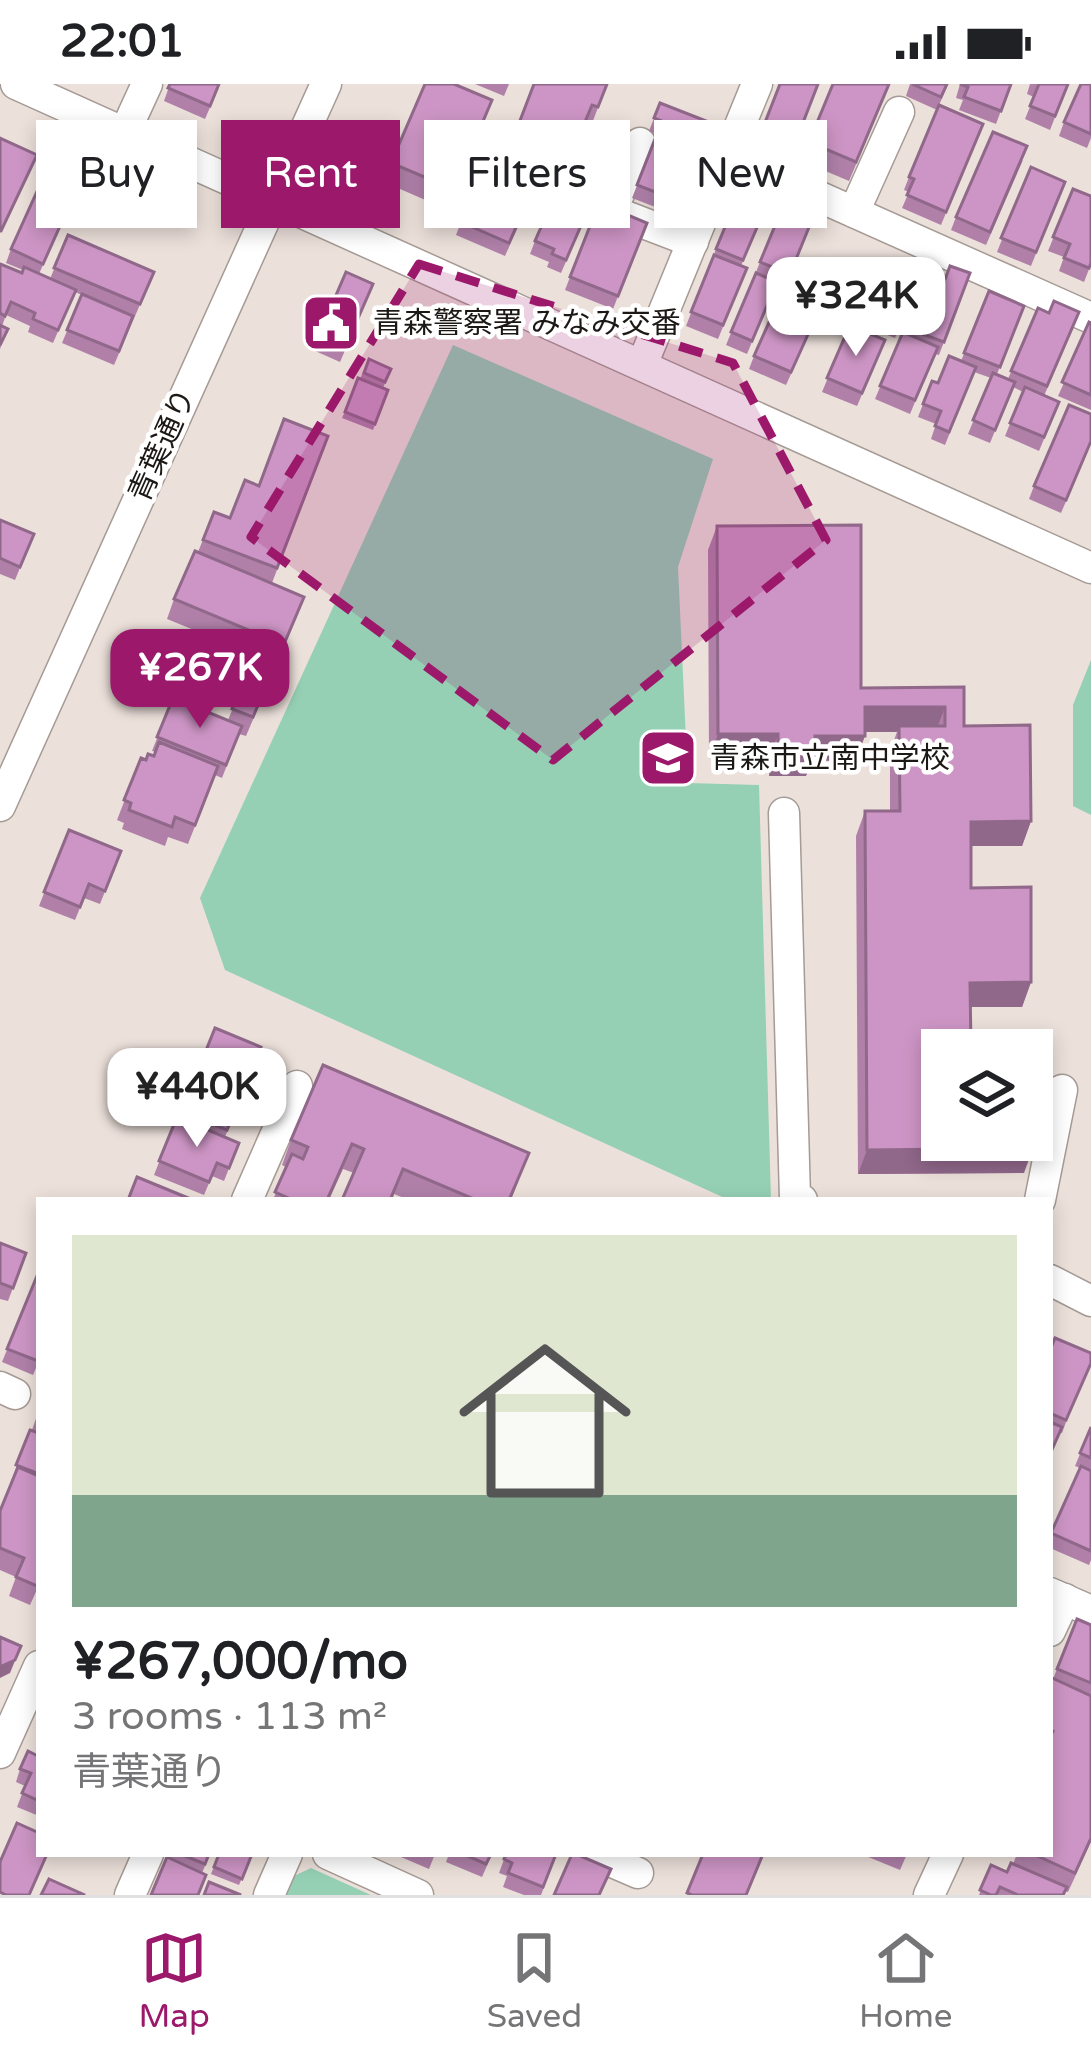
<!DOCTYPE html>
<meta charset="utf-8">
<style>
:root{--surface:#fff;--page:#f6f6f6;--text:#202124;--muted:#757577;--line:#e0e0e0;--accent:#9c186b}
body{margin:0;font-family:"Varela Round","Noto Sans JP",sans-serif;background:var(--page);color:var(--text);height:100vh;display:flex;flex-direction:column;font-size:45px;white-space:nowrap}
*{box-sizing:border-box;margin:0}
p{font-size:39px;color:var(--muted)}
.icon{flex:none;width:66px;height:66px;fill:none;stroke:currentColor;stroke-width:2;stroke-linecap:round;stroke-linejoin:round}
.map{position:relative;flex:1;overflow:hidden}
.panel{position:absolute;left:36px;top:1113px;width:1017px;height:660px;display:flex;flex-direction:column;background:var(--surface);border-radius:0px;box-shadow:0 6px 18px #0003}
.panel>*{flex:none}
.banner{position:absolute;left:36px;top:36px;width:1020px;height:108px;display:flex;gap:24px}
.tools{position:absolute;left:921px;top:945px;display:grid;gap:24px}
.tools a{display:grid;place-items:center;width:132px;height:132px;border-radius:0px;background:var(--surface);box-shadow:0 6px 18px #0003;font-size:60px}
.price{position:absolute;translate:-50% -102px;padding:0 27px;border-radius:24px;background:#fff;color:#222;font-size:39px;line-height:78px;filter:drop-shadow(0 3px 6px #0008)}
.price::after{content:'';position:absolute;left:50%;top:72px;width:36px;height:27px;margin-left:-18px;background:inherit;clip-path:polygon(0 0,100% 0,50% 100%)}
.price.selected{background:var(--accent);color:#fff}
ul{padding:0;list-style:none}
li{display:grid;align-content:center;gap:24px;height:636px;padding:0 36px}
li+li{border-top:3px solid var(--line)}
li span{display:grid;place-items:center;height:372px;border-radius:0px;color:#555}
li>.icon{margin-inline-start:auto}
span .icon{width:216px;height:216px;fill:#fffc;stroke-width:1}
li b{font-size:51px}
.pill{padding:0 42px;border-radius:0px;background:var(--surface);box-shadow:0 6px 18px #0003;font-size:42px;line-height:108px}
.pill.selected{background:var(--accent);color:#fff}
.status{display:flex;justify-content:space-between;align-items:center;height:84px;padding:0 60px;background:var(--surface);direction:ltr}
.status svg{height:33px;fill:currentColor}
.tabs{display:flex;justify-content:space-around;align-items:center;height:168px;border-top:3px solid var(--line);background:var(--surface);font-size:33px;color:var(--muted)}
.tabs a{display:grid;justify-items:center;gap:6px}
.tabs .selected{color:var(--accent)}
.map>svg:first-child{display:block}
</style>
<div class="status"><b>22:01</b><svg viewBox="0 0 49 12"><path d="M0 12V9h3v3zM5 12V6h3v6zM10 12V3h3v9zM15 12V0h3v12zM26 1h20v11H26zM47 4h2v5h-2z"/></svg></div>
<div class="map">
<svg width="1091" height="1811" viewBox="0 0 1091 1811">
<rect width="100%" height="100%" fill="#ece0da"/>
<!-- green -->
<g fill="#95d0b4">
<path d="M453,261l260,114 -35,108 10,216 71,2 12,415h-42l-504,-230 -25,-72z"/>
<path d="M1091,576v155l-18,-9v-101z"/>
<path d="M311,1784l60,27h-85l8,-19z"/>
</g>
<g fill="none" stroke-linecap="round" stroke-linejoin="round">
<!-- minor casing -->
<g stroke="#a59a94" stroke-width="33">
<g id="minor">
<path d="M16,0l1075,484"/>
<path d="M124,50l23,-50"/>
<path d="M640,59l-28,68 81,31"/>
<path d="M728,72l363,162"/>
<path d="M854,128l45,-100"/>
<path d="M642,281l115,-281"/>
<path d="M0,722l326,-722"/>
<path d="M784,729l11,385 7,2"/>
<path d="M247,1116l50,-114"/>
<path d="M1040,1116l22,-110"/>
<path d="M1050,1196l41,21"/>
<path d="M0,1303l15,7"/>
<path d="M1050,1509l41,18"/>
<path d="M1050,1547l15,-32"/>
<path d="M0,1669l39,-87"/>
<path d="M328,1770l90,41"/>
<path d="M594,1770l44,19"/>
<path d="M130,1811l18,-41"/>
<path d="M269,1811l18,-41"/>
<path d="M929,1811l19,-41"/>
</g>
</g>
<!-- minor -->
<use href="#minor" stroke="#fff" stroke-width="30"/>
</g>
<!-- wall -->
<g fill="#b080a9">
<path d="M170,0h50l-15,35 -41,-18z"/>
<path d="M475,0h34l-5,12z"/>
<path d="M534,0h73l-16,42 -6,-2 -2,5 5,2 -20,52 -62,-25z"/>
<path d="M780,0h38l-26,67 -33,-13z"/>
<path d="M890,0l-41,97 -47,-20 7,-19z"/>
<path d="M910,0h38l-11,26 -31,-14z"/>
<path d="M960,0h51l-15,40 -37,-14 4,-10 -7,-2z"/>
<path d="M1030,0h38l-18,46 -25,-11 9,-22 -7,-3z"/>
<path d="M1091,0v54l-4,10 -28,-12 5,-14z"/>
<path d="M660,19l49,19 -36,92 -41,-16 25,-63 -8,-4z"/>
<path d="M485,35l-11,26 -6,-3 -5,13 4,2 -21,52 -62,-27 7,-19z"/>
<path d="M983,40l-42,101 -39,-17 7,-16 -5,-2 5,-13z"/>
<path d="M90,75l-51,115 11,5 18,-44 86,37 -40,93 -52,-22 20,-48 -7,-3 -22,51 -25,-11 2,-6 -24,-11 -4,11 6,3 -8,20v-85l22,9 1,-3 -17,-7 5,-14z"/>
<path d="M1023,76l-37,85 -35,-15 5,-13z"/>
<path d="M1031,83l34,15 -34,84 -34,-14z"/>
<path d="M535,104l-30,68 -49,-21 5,-13z"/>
<path d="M1073,105l18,75 -7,18 -25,-11 5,-14 -16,-6z"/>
<path d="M771,111l-30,71 6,2 -29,71 -32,-13 30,-77z"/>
<path d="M820,116l-35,88 -9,-4 -29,70 -21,-9 53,-129 9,4z"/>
<path d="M599,119l48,20 -34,86 -48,-19z"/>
<path d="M588,127l-27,62 -14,-6 2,-5 -19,-8 5,-13z"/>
<path d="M900,176l21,9 -26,69 -23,-9z"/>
<path d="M970,189l-31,82 -4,-1 -25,60 -35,-15 28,-67 4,2 23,-57 14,5z"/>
<path d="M989,207l35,15 -27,68 11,5 30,-71 36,17 -30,71 10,19 -15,36 -34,-15 18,-44 -10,-5 -23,56 -22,-9 23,-56 -17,-6 -29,73 -14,-6 5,-15 -18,-7 14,-36 6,2 23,-22z"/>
<path d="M368,213l-28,65 -27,-12 5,-13z"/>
<path d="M814,239l-28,62 -37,-16 5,-13z"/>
<path d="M1091,239v87l-33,-14z"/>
<path d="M850,241l30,28 -23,53 -35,-14z"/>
<path d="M369,275l22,10 -8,19 5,2 -15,40 -31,-12z"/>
<path d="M328,352l-56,147 25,33 -51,120 -7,-2 -17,44 -7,-3 -27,69 -20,-7 -3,9 -43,-17 2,-6 -7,-3 24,-62 5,2 8,-4 2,-4 -4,-1 21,-53 55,22 27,-65 -88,-36 7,-20 24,-47 16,-40 16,6 29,-32z"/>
<path d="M1091,359l-30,70 -32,-14 5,-13z"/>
<path d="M0,436l34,14 -19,46 -15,-6z"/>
<path d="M717,442l144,162 103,-1v39l67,95 -9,25h-51v42l60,94 -9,25h-52l1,40 53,126 -166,1 -2,-338 9,-25h25v-60l7,-19h-32l-9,28 -45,1 -5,15h-37v-17h-60l-1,-209z"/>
<path d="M69,746l52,21 -21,53 -16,-6 -9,22 -36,-14z"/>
<path d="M215,944l46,19 -15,38 -46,-19z"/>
<path d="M258,983l21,9 -10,26 -21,-9z"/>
<path d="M200,986l44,19 -19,48 14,6 -15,38 -12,-5 -8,19 -50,-20 23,-58 3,2z"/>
<path d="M291,1056l238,13 -18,47h-102l-15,-6 -2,6h-50l12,-27 -11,-4 -14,31h-56l13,-33 -4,-2z"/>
<path d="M0,1159l26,10 -18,48 -8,-2z"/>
<path d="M39,1187v90l-6,14 -31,-13z"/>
<path d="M1050,1266l41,3 -29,80h-2l-10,24z"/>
<path d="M39,1326v23l-7,-3z"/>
<path d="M1091,1343v133l-2,5 -39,-17v-13l30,-67 -5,-2z"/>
<path d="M30,1346l9,3v152l-9,20 -21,-9 7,-19 -16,-7v-59z"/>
<path d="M1077,1535l14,6v217l-23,50 -3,-1 -1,4h-85l12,-30 16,7 6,-8 4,-10h33v-177l3,2z"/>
<path d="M39,1670v62l-22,-9 8,-21 -9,-4 4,-13z"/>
<path d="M167,1770h43l-8,19 -37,-10z"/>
<path d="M219,1770h33l-13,31 -28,-11z"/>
<path d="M394,1770h41l-6,15z"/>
<path d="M449,1770h43l-10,23 -36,-15z"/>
<path d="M506,1770h51l-16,41h-17l-21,-8 4,-11 -8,-3z"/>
<path d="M861,1770h46l-7,16z"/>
</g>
<!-- shaded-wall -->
<g fill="#90688a">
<path d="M865,623h80l-9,24 -37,-5 -2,6h-41z"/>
<path d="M718,650h60l-9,25h-60z"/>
<path d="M815,652h50l-9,24 -45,1 -5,15h-37l9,-25z"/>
<path d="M1031,737l-9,25h-60l9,-24z"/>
<path d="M1031,898l-9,25h-61l9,-24z"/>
<path d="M1033,1064l-9,25 -166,1 9,-24z"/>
<path d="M21,1562l-11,27 -10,5v-11z"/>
</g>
<!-- building -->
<g fill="#cd95c5" stroke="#90688a" stroke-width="3" fill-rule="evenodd">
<path d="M170,0h49l-9,22 -42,-18z"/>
<path d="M425,0h29l38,16 -11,26 -6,-3 -13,31 5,3 -14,32 -62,-26z"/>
<path d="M534,0h73l-9,23 -6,-2 -10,24 6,2 -13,33 -62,-25z"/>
<path d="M780,0h38l-21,54 -33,-13z"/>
<path d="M833,0h56l-33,78 -47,-20z"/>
<path d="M912,0h35l-6,13z"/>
<path d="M960,0h51l-10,27 -37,-14 4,-10z"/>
<path d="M1039,0h29l-13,32 -25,-10z"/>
<path d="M1081,0h10v50l-27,-12z"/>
<path d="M660,19l49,19 -31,79 -41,-16 25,-64 -8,-3z"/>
<path d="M939,21l44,19 -37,88 -39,-17 7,-16 -5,-2z"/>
<path d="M993,48l34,14 -37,86 -34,-15z"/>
<path d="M0,54l37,17 -36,76h-1z"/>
<path d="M58,61l32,14 -47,105 -32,-15z"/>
<path d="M491,69l49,21 -31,69 -48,-21z"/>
<path d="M1031,83l34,15 -29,70 -35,-14z"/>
<path d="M743,99l28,12 -28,65 -27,-11z"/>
<path d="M560,100l33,14 -27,62 -14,-6 2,-5 -19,-8z"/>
<path d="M1073,105l18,7v67l-2,5 -25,-10 6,-14 -17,-7z"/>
<path d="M799,108l21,8 -30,74 -30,-12 19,-46 9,4z"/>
<path d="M599,119l48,20 -29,73 -48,-19z"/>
<path d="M68,151l86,37 -14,32 -86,-36z"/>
<path d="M714,171l33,13 -24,57 -32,-13z"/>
<path d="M900,176l21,9 -22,56 -22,-9z"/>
<path d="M0,180l22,9 2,-6 52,23 -18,40 -25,-11 2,-6 -24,-11 -6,14 -5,-3z"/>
<path d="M950,182l20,7 -26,69 -35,-13 21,-52 14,5z"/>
<path d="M346,188l27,12 -28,64 -27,-11z"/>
<path d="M756,189l21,9 -25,59 -21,-9z"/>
<path d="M989,207l35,15 -24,61 -36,-14z"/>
<path d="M782,209l37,17 -28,62 -37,-16z"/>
<path d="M82,210l51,22 -14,35 -52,-21z"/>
<path d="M1054,217l25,11 -32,74 -36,-15 27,-63 11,5z"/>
<path d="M1089,238l2,1v72l-29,-13z"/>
<path d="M0,241l8,4 -8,16z"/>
<path d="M850,241l35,15 -23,53 -35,-15z"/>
<path d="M903,248l35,15 -23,53 -35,-14z"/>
<path d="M949,272l27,11 -27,65 -14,-6 6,-15 -18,-7 9,-23 6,2z"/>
<path d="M369,275l22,10 -6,13 -21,-9z"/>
<path d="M993,289l22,9 -20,48 -22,-10z"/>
<path d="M358,294l30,12 -13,34 -30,-12z"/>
<path d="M1025,303l34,15 -15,35 -34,-14z"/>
<path d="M1069,321l22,9v27l-25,59 -32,-14z"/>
<path d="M284,335l44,17 -51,132 -74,-28 11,-28 16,6 15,-38 14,6z"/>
<path d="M0,436l34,14 -14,33 -20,-9z"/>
<path d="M861,441v163l103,-1v39l66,-1 1,96 -60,1v66l60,-1v95l-61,1 1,64 61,-1 1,102 -166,2 -2,-339h35l-1,-85h46v-19h-80v29h-50v15h-37v-17h-60l-1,-208zM942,966h90v90h-90z"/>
<path d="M195,467l109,46 -51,120 -21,-8 31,-73 -89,-37z"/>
<path d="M173,614l69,28 -16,39 -69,-28z"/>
<path d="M159,658l59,24 -23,59 -20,-8 -3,10 -43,-17 2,-7 -7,-3 17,-42 5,2 2,-6 6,2z"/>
<path d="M69,746l52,21 -16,40 -16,-7 -9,23 -36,-15z"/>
<path d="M215,944l46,19 -10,25 -46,-19z"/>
<path d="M323,981l206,88 -20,47h-33l-73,-31 -13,31h-48l22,-51 -12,-5 -25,56h-34l-18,-8 17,-38 11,5 5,-12 -17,-7z"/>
<path d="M258,983l21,9 -8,19 -21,-9z"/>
<path d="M200,986l44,19 -17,41 -44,-18z"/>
<path d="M177,1033l62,26 -10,25 -12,-5 -8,19 -50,-21z"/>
<path d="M137,1093l56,23h-65z"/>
<path d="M0,1159l26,10 -13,35 -13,-5z"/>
<path d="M39,1187v89l-1,1 -31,-12z"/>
<path d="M1055,1254l36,15v10l-25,57 -16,-7v-63z"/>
<path d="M1050,1338l12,5 -12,27z"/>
<path d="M1091,1343v31l-11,-5z"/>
<path d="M30,1346l9,3v41l-23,-9z"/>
<path d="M1081,1382l10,5v80l-40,-18z"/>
<path d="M18,1383l21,9v106l-2,4 -21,-9 8,-19 -24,-10v-37z"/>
<path d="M1077,1535l14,6v58l-34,-14z"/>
<path d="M0,1553l21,9 -6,14 -15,7z"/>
<path d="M1050,1593l41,19v142l-16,35 -42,-19h17v-117l3,-6 -3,-2z"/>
<path d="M28,1667l10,5 1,-2v47l-17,-8 9,-20 -11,-4z"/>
<path d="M17,1739l22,10v21h8l-18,41h-23l-6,-3v-30z"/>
<path d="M180,1770h29l-4,10z"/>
<path d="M219,1770h33l-10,25 -28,-12z"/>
<path d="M463,1770h28l-5,10z"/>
<path d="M506,1770h50l-13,33 -35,-14 4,-10 -8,-4z"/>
<path d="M572,1770h4l35,15 -12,26h-45z"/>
<path d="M703,1770h60l-17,41h-54l-5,-2z"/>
<path d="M167,1773l39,18 -8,20h-47z"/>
<path d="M1011,1779l56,24 -4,8h-45l-18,-8 -4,8h-5l-11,-5 11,-25 16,7z"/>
<path d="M49,1795l36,16h-44z"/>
<path d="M209,1798l32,13h-37z"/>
</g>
<!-- marked area -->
<path fill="#9c186b" fill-opacity="0.2" stroke="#9c186b" stroke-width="9" stroke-dasharray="24 15" stroke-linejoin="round" d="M419,180l314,99 93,177 -273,220 -302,-223z"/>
<!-- icons -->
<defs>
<g id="civic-square" transform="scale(3)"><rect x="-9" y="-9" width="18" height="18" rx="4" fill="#9c186b" stroke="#fff"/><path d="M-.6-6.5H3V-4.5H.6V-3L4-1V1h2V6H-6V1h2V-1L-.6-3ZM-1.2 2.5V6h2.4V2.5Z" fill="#fff"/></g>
<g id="school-square" transform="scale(3)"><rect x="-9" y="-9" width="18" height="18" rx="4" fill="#9c186b" stroke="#fff"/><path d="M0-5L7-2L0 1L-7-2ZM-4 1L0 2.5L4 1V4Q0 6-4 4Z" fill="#fff"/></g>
</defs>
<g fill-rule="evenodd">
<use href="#civic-square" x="331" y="239"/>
<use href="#school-square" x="668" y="674"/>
</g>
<g text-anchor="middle" stroke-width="9" stroke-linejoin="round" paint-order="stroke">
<!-- poi labels -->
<g font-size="30" fill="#1c1816" stroke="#fff" text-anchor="start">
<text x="373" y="249">青森警察署 みなみ交番</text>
<text x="710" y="684">青森市立南中学校</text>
</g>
<!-- street labels -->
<g font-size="30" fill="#1c1816" stroke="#fff">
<text transform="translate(162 361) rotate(-66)" y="10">青葉通り</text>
</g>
</g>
</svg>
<div class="tools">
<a><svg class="icon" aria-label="layers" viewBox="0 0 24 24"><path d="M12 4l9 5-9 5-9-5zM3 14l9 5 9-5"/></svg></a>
</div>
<b class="price" style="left:856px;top:275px">¥324K</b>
<b class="price selected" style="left:200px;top:647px">¥267K</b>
<b class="price" style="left:197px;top:1066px">¥440K</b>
<div class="banner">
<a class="pill">Buy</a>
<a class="pill selected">Rent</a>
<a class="pill">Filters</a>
<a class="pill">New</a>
</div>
<section class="panel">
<ul>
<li><span style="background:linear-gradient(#dfe7d0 70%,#7fa58c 0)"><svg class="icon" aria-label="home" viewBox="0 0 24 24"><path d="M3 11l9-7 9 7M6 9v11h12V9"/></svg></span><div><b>¥267,000/mo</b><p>3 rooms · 113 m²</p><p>青葉通り</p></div></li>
</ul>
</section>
</div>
<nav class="tabs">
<a class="selected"><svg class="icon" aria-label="map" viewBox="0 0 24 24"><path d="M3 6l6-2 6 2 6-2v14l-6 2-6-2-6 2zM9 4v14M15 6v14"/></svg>Map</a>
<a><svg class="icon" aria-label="saved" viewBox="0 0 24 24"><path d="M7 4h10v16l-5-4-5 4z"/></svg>Saved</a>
<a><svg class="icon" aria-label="home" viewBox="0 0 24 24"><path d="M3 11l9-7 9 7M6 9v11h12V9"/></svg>Home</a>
</nav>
